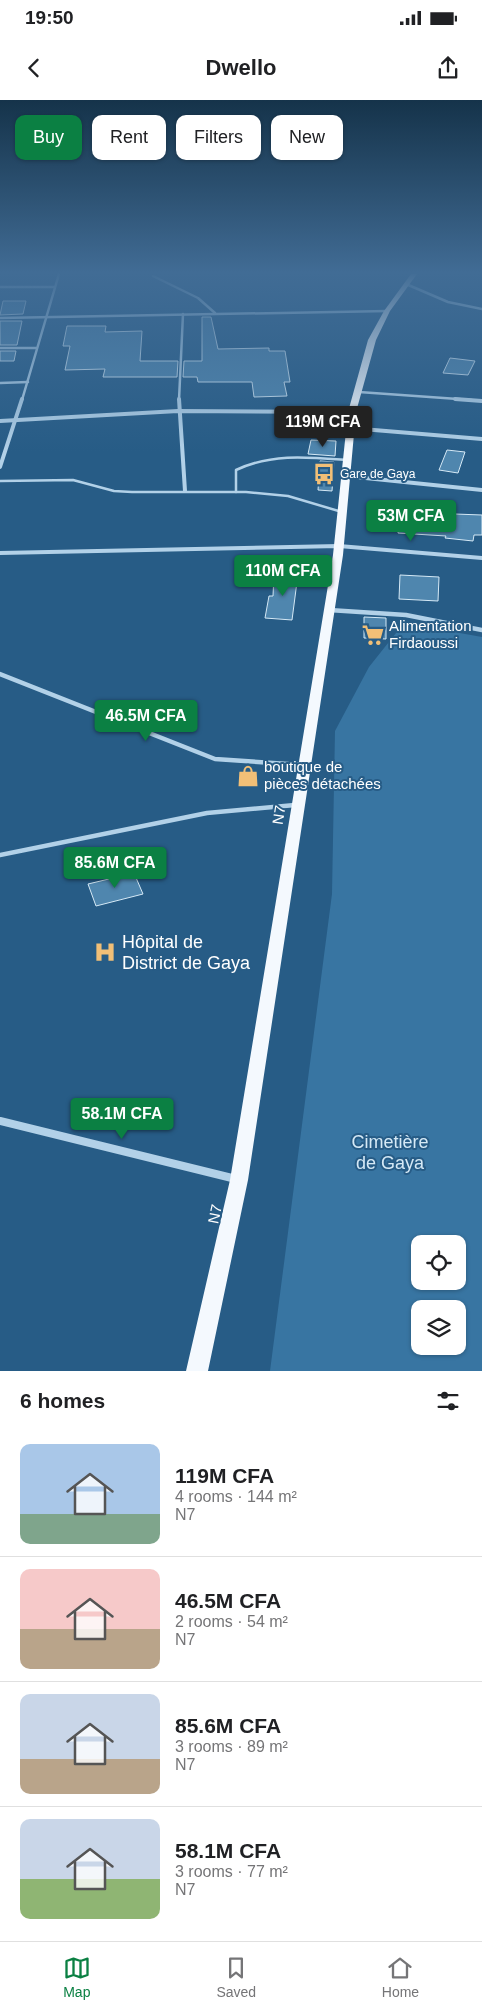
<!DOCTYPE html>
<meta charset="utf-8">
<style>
:root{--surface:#fff;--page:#f2f2f2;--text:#202124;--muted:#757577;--line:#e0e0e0;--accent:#0b8043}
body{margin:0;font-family:Arial,sans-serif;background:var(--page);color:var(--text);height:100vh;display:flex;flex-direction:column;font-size:19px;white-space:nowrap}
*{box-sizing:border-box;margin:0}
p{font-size:16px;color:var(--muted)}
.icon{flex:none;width:28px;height:28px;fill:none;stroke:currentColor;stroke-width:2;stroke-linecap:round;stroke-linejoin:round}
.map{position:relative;height:1271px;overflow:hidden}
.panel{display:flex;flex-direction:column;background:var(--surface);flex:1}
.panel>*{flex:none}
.guide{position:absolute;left:15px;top:15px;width:452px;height:45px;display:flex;gap:10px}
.buttons{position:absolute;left:411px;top:1135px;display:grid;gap:10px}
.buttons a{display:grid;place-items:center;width:55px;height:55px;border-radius:10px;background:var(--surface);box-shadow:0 1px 4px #0004;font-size:25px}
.price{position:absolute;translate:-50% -42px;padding:0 11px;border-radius:5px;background:var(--accent);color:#fff;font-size:16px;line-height:32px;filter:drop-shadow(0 1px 2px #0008)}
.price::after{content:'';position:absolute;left:50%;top:30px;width:15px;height:11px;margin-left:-8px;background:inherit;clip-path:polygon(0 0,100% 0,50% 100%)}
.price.selected{background:#222;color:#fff}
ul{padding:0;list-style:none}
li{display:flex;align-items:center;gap:15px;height:125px;padding:0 20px}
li+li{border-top:1px solid var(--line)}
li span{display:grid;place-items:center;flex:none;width:140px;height:100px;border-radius:10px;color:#555}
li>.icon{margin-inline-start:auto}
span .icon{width:60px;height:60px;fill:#fffc;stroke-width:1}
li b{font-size:21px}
h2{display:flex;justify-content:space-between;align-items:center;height:60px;padding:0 20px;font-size:21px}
.chip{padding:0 18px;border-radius:10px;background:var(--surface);box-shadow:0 1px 4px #0004;font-size:18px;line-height:45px}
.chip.selected{background:var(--accent);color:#fff}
.status{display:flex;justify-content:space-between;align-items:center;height:35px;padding:0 25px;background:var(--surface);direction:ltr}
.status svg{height:14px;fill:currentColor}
header{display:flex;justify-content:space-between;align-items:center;height:65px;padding:0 20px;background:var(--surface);font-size:22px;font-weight:800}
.menu{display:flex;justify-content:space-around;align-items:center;height:70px;border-top:1px solid var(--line);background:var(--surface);font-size:14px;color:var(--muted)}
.menu a{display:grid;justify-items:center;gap:2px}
.menu .selected{color:var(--accent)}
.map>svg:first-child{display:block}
</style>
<div class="status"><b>19:50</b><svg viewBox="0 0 49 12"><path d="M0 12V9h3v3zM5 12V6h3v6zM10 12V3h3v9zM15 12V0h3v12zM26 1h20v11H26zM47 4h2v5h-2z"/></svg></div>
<header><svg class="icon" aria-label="back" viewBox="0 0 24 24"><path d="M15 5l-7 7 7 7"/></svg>Dwello<svg class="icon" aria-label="share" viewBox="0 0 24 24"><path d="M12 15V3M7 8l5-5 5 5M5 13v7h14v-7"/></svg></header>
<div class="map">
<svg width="482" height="1271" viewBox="0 0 482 1271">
<rect width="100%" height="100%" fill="#275c86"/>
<!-- green -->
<path fill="#3875a2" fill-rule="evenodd" d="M415,525l67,12v734h-212l62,-477 3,-163 34,-64 31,-39 14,1zM420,1144h38v37h-38zM420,1209h38v37h-38z"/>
<!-- building -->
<g fill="#4f86ae" stroke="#d5e9f6">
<path d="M3,201h23l-3,13 -23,1z"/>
<path d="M202,217h9l7,32 51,-1v3h16l5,31h-6l3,14 -33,1 -2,-15h-54l-1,-5h-14l1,-16h18z"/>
<path d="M0,221h22l-5,24h-17z"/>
<path d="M67,226h39l-1,6 37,-1 -2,30h38l-1,16h-74l2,-8 -40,1 5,-24h-7z"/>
<path d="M0,251h16l-2,10h-14z"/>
<path d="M450,258l25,3 -7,14 -25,-2z"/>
<path d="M311,340l25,1 -1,15 -27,-2z"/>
<path d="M447,350l18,2 -7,21 -19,-3z"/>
<path d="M320,361l14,1 -2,29 -14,-1z"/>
<path d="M400,412l82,3v20h-8l-1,6 -28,-3 1,-2 -48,-3z"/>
<path d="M274,474h24l-6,46 -27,-2 4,-22h4z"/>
<path d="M400,475l39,2 -1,24 -39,-2z"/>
<path d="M364,517l22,1v21l-22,-1z"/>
<path d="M134,773l9,21 -47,12 -8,-22z"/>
</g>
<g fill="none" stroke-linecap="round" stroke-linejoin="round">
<!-- service-far1 -->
<g stroke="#b2d1e8" stroke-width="2.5">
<path d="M0,381l73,-1 41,11 18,1h114l42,4 54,16"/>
<path d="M236,392v-22c36,-17 72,-13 111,-10"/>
</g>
<!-- service -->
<path stroke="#b2d1e8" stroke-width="4.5" d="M0,755l207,-42 88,-8"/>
<!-- minor-far3 -->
<g stroke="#b2d1e8" stroke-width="2.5">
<path d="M153,176l45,22 17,15"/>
<path d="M406,184l42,18 34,7"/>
<path d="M0,187h54"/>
<path d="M0,218l387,-7"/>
<path d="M0,248h36"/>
<path d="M0,283l28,-1"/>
<path d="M359,292l113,8"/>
<path d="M22,300l37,-126"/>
<path d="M179,300l4,-86"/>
</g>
<!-- minor-far2 -->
<g stroke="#b2d1e8" stroke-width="4">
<path d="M179,299l6,92"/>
<path d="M455,299l27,2"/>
<path d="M0,321l178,-10 174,1"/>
<path d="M350,328l132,11"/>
<path d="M0,367l22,-68"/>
<path d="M346,376l136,14"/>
<path d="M0,453l339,-7 143,12"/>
</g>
<!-- minor-far1 -->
<g stroke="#b2d1e8" stroke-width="4.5">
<path d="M329,510l77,5 76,15"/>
<path d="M0,574l215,85 88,6"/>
</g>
<!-- minor -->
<path stroke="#b2d1e8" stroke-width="8" d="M0,1021l236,58"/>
<!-- primary -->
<path fill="#f4f9fe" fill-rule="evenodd" d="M411,174h6l-27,37 -14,29 -20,72 -13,143 -95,625 -40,191h-22l44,-191 103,-625 15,-143 20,-72 16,-29z"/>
</g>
<!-- sky -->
<linearGradient id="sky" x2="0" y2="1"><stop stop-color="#15334a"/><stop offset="0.49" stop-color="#416c95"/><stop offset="1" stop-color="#416c95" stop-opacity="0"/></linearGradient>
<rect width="482" height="352" fill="url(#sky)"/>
<!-- icons -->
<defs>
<g id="bus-bare" transform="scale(1.725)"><path d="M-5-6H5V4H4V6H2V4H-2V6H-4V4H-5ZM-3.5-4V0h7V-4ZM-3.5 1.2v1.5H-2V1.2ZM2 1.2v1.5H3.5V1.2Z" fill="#f1bf77" stroke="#275c86" stroke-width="2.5" paint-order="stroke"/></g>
<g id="supermarket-bare" transform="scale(1.725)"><path d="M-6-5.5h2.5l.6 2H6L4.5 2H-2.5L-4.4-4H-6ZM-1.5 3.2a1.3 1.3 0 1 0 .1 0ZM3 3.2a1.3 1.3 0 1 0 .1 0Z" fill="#f1bf77" stroke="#275c86" stroke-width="2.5" paint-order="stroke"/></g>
<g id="shop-bare" transform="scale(1.725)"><path d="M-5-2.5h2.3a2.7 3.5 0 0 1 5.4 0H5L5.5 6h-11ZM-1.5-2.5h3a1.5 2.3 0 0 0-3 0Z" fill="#f1bf77" stroke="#275c86" stroke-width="2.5" paint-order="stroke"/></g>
<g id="hospital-bare" transform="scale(1.725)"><path d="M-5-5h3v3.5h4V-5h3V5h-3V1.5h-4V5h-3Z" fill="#f1bf77" stroke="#275c86" stroke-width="2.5" paint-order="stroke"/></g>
</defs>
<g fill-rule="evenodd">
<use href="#bus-bare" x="324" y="374"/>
<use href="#supermarket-bare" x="373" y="535"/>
<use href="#shop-bare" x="248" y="676"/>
<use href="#hospital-bare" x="105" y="852"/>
</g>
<g text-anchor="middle" stroke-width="4" stroke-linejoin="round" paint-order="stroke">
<!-- far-poi labels -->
<g font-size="12" fill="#fff" stroke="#275c86" text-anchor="start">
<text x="340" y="378">Gare de Gaya</text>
</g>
<!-- poi labels -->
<g font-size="15" fill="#fff" stroke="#275c86" text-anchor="start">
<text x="389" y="531">Alimentation<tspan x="389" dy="17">Firdaoussi</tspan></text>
<text x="264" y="672">boutique de<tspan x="264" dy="17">pièces détachées</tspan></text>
</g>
<!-- street labels -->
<g font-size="15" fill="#fff" stroke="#275c86">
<text transform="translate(279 715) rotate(-81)" y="5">N7</text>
<text transform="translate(215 1114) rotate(-78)" y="5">N7</text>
</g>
<!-- near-poi labels -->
<g font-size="18" fill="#fff" stroke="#275c86" text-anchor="start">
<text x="122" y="848">Hôpital de<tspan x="122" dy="21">District de Gaya</tspan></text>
</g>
<!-- near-park labels -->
<g font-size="18" fill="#d5e9f6" stroke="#275c86">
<text x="390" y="1048">Cimetière<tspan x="390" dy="21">de Gaya</tspan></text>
</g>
</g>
</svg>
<div class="buttons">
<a><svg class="icon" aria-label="locate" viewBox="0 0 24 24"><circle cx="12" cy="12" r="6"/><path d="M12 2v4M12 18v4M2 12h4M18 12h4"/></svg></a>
<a><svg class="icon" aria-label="layers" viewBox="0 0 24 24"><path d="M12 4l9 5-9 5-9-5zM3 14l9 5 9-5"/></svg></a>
</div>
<b class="price selected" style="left:323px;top:348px">119M CFA</b>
<b class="price" style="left:411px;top:442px">53M CFA</b>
<b class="price" style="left:283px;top:497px">110M CFA</b>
<b class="price" style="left:146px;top:642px">46.5M CFA</b>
<b class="price" style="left:115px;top:789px">85.6M CFA</b>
<b class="price" style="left:122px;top:1040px">58.1M CFA</b>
<div class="guide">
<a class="chip selected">Buy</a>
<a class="chip">Rent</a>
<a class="chip">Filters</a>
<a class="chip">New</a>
</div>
</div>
<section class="panel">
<h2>6 homes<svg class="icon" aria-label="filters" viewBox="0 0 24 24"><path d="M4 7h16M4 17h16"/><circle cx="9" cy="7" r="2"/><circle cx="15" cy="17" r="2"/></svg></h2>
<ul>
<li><span style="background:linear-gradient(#a9c7e8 70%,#7fa58c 0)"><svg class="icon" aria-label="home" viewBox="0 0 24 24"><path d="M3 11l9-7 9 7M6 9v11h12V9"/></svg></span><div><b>119M CFA</b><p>4 rooms · 144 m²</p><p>N7</p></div></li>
<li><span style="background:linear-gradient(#f6c9c9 60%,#b9a48a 0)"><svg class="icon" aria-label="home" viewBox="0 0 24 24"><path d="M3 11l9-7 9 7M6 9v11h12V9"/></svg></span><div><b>46.5M CFA</b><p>2 rooms · 54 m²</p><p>N7</p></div></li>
<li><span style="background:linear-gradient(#c9d6e8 65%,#b9a48a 0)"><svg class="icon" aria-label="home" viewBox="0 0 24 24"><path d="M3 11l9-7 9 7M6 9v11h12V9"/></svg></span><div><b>85.6M CFA</b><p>3 rooms · 89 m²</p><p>N7</p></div></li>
<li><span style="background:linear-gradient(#c9d6e8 60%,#8fb573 0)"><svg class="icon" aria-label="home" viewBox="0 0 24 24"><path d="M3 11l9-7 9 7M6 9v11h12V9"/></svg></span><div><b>58.1M CFA</b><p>3 rooms · 77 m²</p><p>N7</p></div></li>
</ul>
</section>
<nav class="menu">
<a class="selected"><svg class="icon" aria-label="map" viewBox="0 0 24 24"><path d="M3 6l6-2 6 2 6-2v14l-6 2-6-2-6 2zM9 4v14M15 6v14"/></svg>Map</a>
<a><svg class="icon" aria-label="saved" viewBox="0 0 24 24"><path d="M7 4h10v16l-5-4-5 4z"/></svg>Saved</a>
<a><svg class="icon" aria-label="home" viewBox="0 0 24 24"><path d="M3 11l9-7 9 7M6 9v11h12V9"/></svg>Home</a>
</nav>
